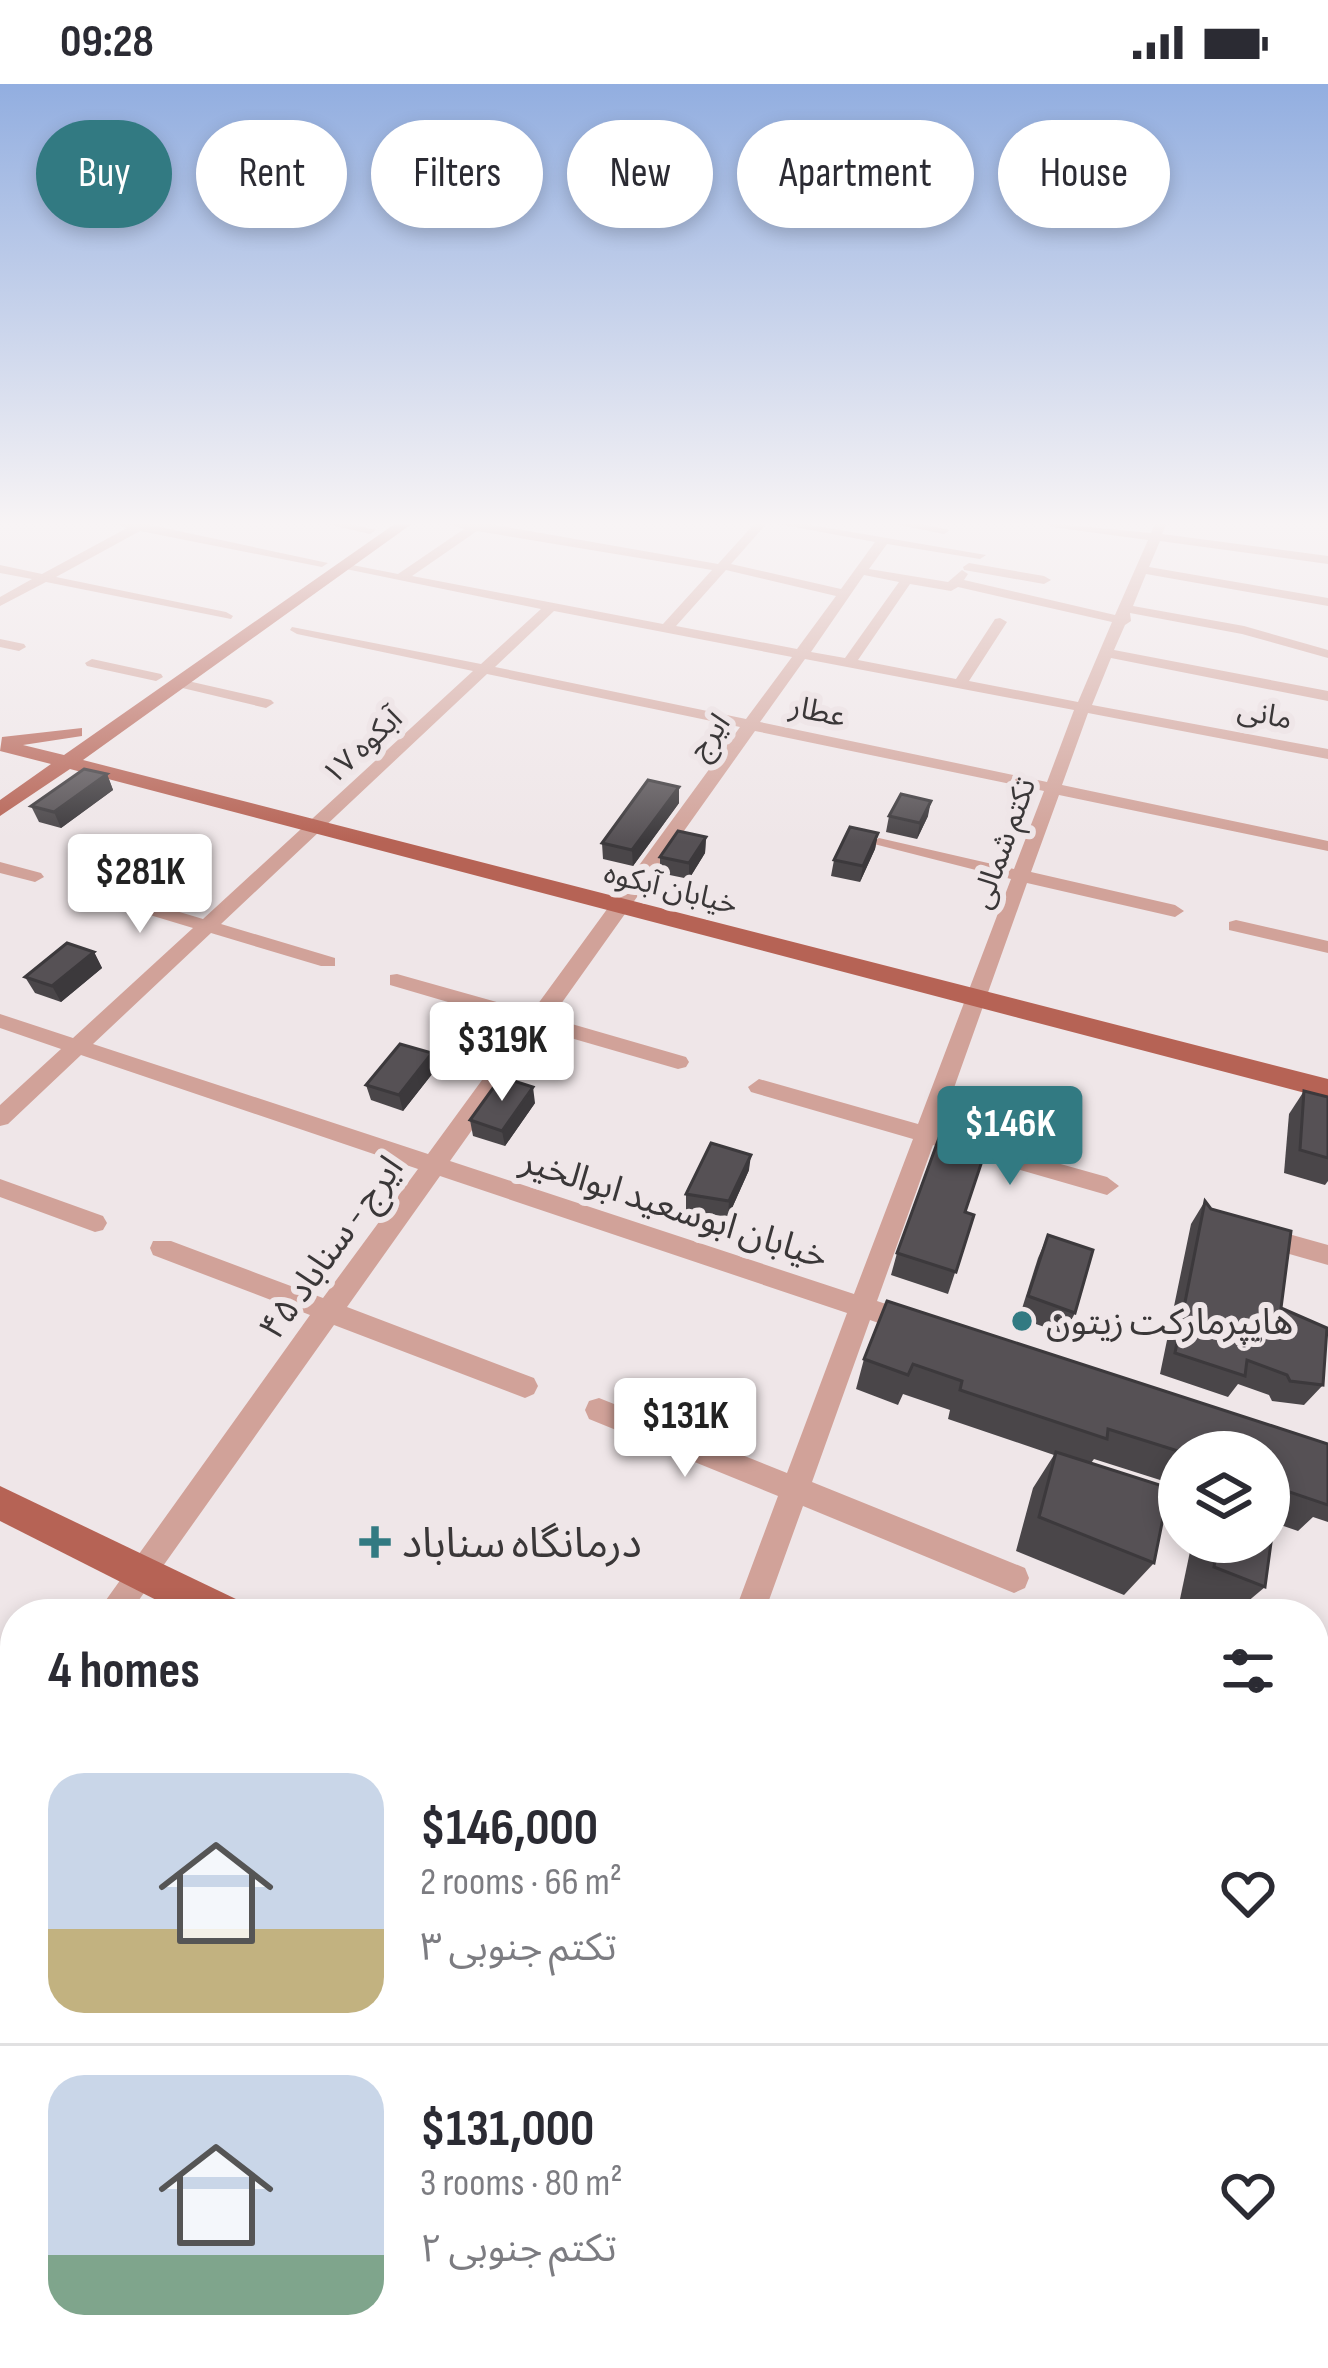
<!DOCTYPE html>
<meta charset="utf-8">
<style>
:root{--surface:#fff;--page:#f2f2f3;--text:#2b2b33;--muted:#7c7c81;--line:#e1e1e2;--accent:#327a82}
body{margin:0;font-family:"Sofia Sans Condensed","Noto Sans Arabic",sans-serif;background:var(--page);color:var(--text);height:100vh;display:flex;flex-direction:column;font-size:45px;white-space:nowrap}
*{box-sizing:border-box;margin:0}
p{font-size:39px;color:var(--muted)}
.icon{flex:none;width:66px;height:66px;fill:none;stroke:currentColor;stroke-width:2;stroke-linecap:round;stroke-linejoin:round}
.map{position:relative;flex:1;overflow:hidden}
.side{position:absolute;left:0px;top:1515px;width:1329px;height:771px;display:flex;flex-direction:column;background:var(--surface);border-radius:48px 48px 0 0;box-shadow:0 6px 18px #0003}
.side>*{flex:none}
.top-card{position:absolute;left:36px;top:36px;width:1257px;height:108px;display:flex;gap:24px}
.fabs{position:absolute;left:1158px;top:1347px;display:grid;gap:24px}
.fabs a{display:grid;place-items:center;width:132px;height:132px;border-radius:50%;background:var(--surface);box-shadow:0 6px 18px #0003;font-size:60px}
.price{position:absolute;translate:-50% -102px;padding:0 27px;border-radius:12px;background:#fff;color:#222;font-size:39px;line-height:78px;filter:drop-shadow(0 3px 6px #0008)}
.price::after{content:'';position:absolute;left:50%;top:72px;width:36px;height:27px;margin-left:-18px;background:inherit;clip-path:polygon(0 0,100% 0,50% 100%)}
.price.current{background:var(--accent);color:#fff}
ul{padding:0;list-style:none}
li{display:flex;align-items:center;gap:36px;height:300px;padding:0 48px}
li+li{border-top:3px solid var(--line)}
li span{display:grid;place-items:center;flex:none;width:336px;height:240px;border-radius:36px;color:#555}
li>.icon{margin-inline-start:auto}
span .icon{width:144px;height:144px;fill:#fffc;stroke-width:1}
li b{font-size:51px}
h2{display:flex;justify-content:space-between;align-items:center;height:144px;padding:0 48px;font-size:51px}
.pill{padding:0 42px;border-radius:54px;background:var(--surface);box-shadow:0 6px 18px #0003;font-size:42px;line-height:108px}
.pill.current{background:var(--accent);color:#fff}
.status{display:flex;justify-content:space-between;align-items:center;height:84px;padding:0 60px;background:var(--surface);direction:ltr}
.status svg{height:33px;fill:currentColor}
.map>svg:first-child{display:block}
</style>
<div class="status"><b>09:28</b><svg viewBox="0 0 49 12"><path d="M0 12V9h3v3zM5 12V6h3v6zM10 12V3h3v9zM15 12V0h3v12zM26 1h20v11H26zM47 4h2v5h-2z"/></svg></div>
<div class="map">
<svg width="1328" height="2284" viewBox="0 0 1328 2284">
<rect width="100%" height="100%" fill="#efe6e8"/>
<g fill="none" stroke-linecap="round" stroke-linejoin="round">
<!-- minor -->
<g fill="#d1a299" fill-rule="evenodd">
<path d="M112,439h29l187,40 -6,4 -182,-36 -84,46 170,35 7,4 -2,3 -185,-37 -46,24v-9l32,-18 -32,-6v-8l42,9 85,-46z"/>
<path d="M322,439h25l29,7 -6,4z"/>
<path d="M444,439h40l234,41 37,-41h12l-36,41 110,25 34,-47 -102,-19h26l187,32 -6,4 -93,-15 -18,25 79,13 14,-12 6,4 -4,6 151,35 33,-75 -96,-13 -6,-4 105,10 4,-10h12l-5,11 166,22v8l-168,-23 -11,26 179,31v8l-182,-32 -13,32 111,20 84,24v8l-86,-24 -112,-21 1,8 -6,4 -11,25 214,41v10l-217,-43 -19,47 236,44v10l-240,-46 -26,72 266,56v10l-269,-56 -28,77 144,33 9,6 -9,6 -148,-34 -88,247 168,47 12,9 -12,9 -174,-50 -56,156 42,14 4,8 -4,8 -9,3 -40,-14 -58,162 213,86 4,10 -4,10 -11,5 -211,-87 -39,108h-30l44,-118 -189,-77 -4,-9 4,-9 10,-3 188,75 60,-160 -407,-137 -93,131 187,71 4,8 -4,8 -9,4 -191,-73 -205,289h-33l214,-299 -157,-60 -3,-7 3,-7h18l152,57 95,-129 -337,-114 -73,69 -8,2v-21l61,-56 -61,-21v-14l73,24 120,-110 -106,-32v-8h12l104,31 270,-248 -176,-37 -7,-4 2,-3 189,37 60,-55 -205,-42 6,-4 56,11 66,-45zM477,447l235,39 -49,54 -251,-48zM726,486l110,26 -39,53 -121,-23zM864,491l35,7 -54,76 -34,-6zM910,500l41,7 7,-4 154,35 -34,80 -109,-21 38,-59 -7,-4 -5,1 -39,60 -98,-19zM554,527l238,46 -46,62 -251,-52zM805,575l269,51 -27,72 -287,-60zM487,590l253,53 -208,285 -135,-38 -7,1v10l133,39 -95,130 -335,-110 118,-111 110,33h14v-8l-114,-34zM755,647l289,60 -30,78 -135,-31 -9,5 141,36 -93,245 -159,-45 -11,8 3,5 162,47 -59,155 -404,-133 93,-131 135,39 8,-2 3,-5 -3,-5 -135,-39z"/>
<path d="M889,439h28l33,7 -6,4z"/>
<path d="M969,479l75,13 7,4 -7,4 -80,-14 -1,-3z"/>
<path d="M0,555l24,5 2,3 -7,4 -19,-4z"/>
<path d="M92,575l69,15 2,3 -7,4 -69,-15 -2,-3z"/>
<path d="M179,595l92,21 3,3 -8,5 -92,-22v-6z"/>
<path d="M0,778l41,11 3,4 -9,5 -35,-9z"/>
<path d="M1236,836l92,21v12l-99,-23v-8z"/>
<path d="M0,1095l103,37 4,7 -4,7 -8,2 -95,-35z"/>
<path d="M1260,1142l68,19v20l-77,-22 -3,-7 3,-7z"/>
<path d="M1314,1590l14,5v32l-14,-5z"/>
<path d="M15,1647v44l-15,10v-45z"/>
<path d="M0,1861l15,6v39l-15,-6z"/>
<path d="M454,2271h44l-4,13h-44z"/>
<path d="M631,2271h44l6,13h-44z"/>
</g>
<!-- major -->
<g fill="#b66355" fill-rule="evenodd">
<path d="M396,439h17l-330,237 1245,319v20l-1258,-330 -70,47v-16l51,-36 -51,-13 2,-14 80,-9v8l-59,9 41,10z"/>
<path d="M0,1402l238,114 5,14h-59l-184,-93z"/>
<path d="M1314,2048l14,6v51l-14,-6z"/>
</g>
</g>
<!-- wall -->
<g fill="#4a4649">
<path d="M107,690l6,16 -52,38 -22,-6 -8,-16z"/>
<path d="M679,703v16l-46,63 -30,-7 -1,-16z"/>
<path d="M889,732h39l-11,23 -31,-7z"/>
<path d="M878,749l-3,16 -15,33 -29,-6 3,-16z"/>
<path d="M706,753l-1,16 -16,26 -29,-6v-16z"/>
<path d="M94,868l8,16 -41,34 -26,-9 -10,-16z"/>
<path d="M436,985l-33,42 -32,-11 -5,-15z"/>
<path d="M1304,1007l24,6v84l-3,4 -41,-12 5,-59z"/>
<path d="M535,1019l-30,43 -32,-10 -3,-16z"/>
<path d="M749,1086l-21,47 -42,-7v-16z"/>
<path d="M1205,1117l76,107 42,77 -19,20 -32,-4 -3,-6 -31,-11 -10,13 -68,-23 31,-150z"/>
<path d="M965,1128l9,3 -26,79 -57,-19 6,-22z"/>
<path d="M1048,1151l27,78 -11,21 -45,-16 19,-60z"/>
<path d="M887,1217l441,143v78l-15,-5 -15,14 -29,-10v-69h-90v34l-85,-27 -3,4 63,100 -30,32 -108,-44 17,-63 21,-33 -106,-36 2,-9 -47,-16 -5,11 -42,-16 8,-30z"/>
<path d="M1192,1458h77l-4,45 -32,27h-16l-37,-15z"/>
</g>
<!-- shaded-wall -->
<g fill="#3c393c">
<path d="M107,690l6,16 -52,38 -7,-16z"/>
<path d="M679,703v16l-46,63 -1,-16z"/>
<path d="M931,717l-3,15 -11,23 3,-16z"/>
<path d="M878,749l-3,16 -15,33 3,-16z"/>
<path d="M706,753l-1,16 -16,26v-16z"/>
<path d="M94,868l8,16 -41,34 -9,-16z"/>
<path d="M432,969l4,16 -33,42 -4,-16z"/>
<path d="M533,1003l2,16 -30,43 -3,-15z"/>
<path d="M751,1071l-2,15 -21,47 1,-16z"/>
<path d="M15,1831v16l-10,-2z"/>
<path d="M432,2271h6l-4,13h-7z"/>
</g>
<!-- building -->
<g fill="#565155" stroke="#3c393c" stroke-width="3">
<path d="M84,685l23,5 -53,38 -23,-6z"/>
<path d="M648,696l31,7 -47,63 -30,-7z"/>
<path d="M901,710l30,7 -11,22 -31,-7z"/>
<path d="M850,743l28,6 -15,33 -29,-6z"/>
<path d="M678,747l28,6 -17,26 -29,-6z"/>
<path d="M67,859l27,9 -42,34 -27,-9z"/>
<path d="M400,960l32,9 -33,42 -33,-10z"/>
<path d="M501,993l32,10 -31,44 -32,-11z"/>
<path d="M1304,1007l24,6v61l-28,-8z"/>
<path d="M943,1043l46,13 -24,72 9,3 -18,57 -59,-19z"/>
<path d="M711,1059l40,12 -22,46 -43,-7z"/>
<path d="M1205,1117l6,8 80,22 -10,77 46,20 -4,57 -33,-4 -3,-6 -40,-15 -2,16 -70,-23z"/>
<path d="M1048,1151l45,15 -18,63 -47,-17z"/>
<path d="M887,1217l441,143v61l-53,-18 -2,13 -4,-1v-47h-88l-73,-23 -1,10 -147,-49 2,-9 -49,-17 -5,11 -44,-16z"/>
<path d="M1056,1368l113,36 -15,75 -115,-46z"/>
<path d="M1269,1442l4,2 -8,59 -51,-20 4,-25h51z"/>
<path d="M15,1730v101l-10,14 -5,-3v-91z"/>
<path d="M340,2271h92l-5,13h-92z"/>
</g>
<!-- sky -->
<linearGradient id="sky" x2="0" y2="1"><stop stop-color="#92aee0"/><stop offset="0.58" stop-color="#f8f4f5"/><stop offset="1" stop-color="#f8f4f5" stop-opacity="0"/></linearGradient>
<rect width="1328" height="758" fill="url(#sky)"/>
<!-- markers -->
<g fill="#327a82" stroke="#efe6e8" stroke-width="4.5">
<circle cx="1022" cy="1237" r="12"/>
<path d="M369 1440h12v12h12v12h-12v12h-12v-12h-12v-12h12z"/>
</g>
<g text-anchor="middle" stroke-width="12" stroke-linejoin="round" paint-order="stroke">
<!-- far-street labels -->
<g font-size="30" fill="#3a3738" stroke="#efe6e8">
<text transform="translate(818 627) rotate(12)" y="10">عطار</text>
<text transform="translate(1265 630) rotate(11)" y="10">مانی</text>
<text transform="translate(709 652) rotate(-54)" y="10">ایرج</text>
<text transform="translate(362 662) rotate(-43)" y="10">آبکوه ۱۷</text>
<text transform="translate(1003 759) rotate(-70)" y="10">تکتم شمالی</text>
<text transform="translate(671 804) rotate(14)" y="10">خیابان آبکوه</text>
</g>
<!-- street labels -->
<g font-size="36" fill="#3a3738" stroke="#efe6e8">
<text transform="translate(675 1123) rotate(18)" y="13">خیابان ابوسعید ابوالخیر</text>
<text transform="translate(330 1163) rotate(-54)" y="13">ایرج - سناباد ۴۵</text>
</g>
<!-- poi labels -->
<g font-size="36" fill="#3a3738" stroke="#efe6e8" text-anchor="start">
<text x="1046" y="1250">هایپرمارکت زیتون</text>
</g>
<!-- near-poi labels -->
<g font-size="42" fill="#3a3738" stroke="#efe6e8" text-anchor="start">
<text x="402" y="1473">درمانگاه سناباد</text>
</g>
</g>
</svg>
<div class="fabs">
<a><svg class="icon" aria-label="layers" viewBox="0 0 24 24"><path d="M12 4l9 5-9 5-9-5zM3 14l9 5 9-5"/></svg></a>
</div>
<b class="price" style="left:140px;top:852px">$281K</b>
<b class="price" style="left:502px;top:1020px">$319K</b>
<b class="price current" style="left:1010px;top:1104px">$146K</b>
<b class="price" style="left:685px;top:1396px">$131K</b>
<div class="top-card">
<a class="pill current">Buy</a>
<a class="pill">Rent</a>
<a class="pill">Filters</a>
<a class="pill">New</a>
<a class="pill">Apartment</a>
<a class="pill">House</a>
</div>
<section class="side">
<h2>4 homes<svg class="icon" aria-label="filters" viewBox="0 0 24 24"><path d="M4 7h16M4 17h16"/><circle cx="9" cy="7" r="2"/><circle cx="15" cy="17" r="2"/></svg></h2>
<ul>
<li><span style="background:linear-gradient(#c9d6e8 65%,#c2b280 0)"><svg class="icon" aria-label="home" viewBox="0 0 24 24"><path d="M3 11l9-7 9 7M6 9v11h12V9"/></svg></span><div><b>$146,000</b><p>2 rooms · 66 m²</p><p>تکتم جنوبی ۳</p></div><svg class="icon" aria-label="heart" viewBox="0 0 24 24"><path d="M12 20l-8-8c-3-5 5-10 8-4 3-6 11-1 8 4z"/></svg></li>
<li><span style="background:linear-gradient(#c9d6e8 75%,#7fa58c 0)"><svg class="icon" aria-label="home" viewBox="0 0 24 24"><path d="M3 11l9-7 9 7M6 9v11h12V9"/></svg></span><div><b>$131,000</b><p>3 rooms · 80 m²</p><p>تکتم جنوبی ۲</p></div><svg class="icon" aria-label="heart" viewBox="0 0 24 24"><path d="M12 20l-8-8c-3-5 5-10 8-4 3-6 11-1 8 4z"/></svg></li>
</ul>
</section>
</div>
